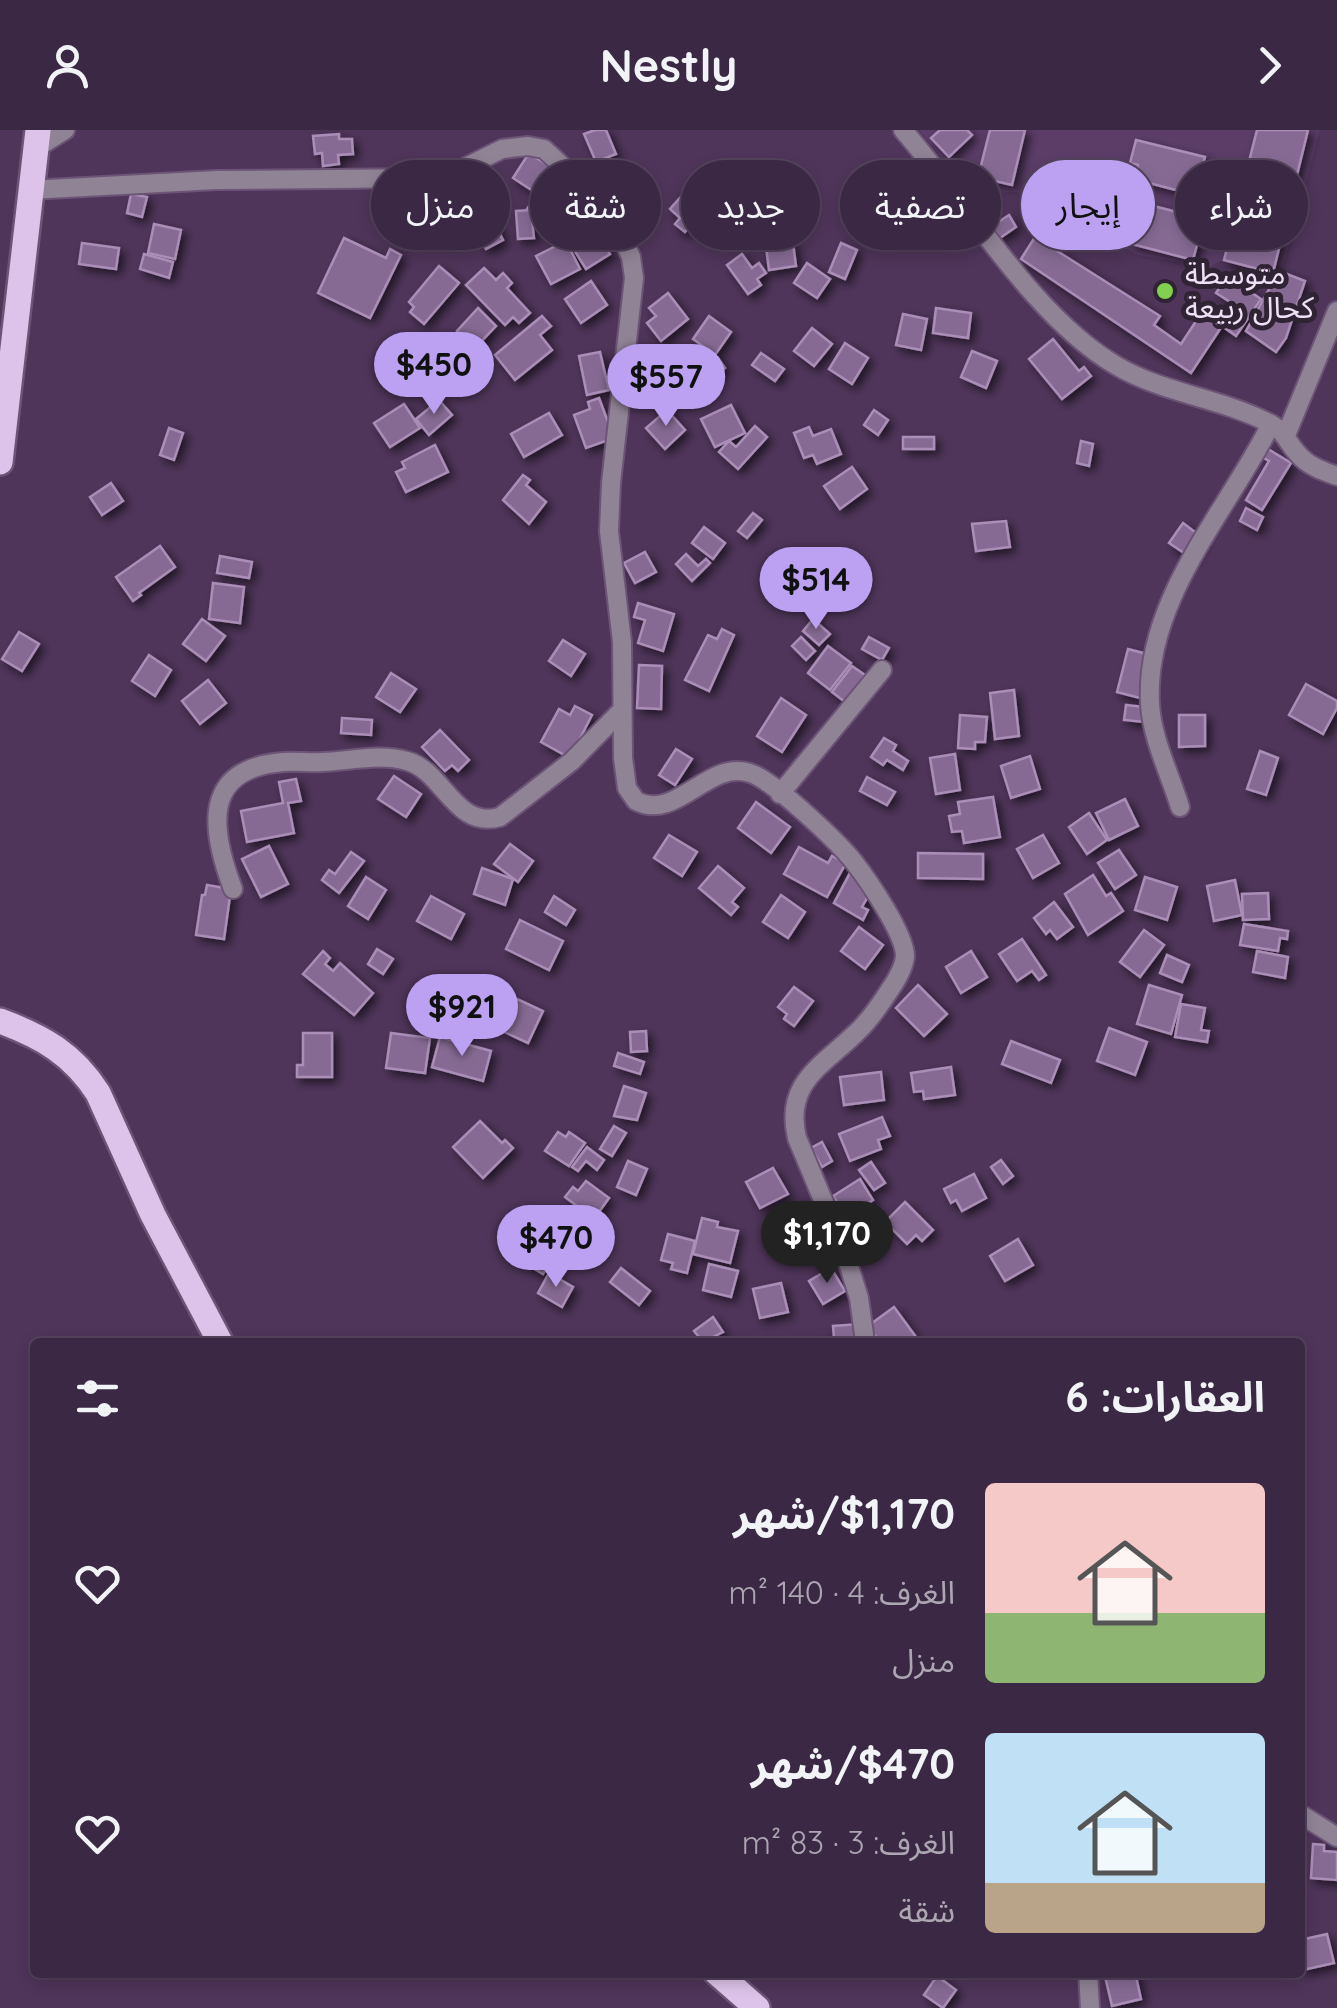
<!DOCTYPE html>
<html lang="ar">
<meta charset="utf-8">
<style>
:root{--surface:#3b2844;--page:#46344f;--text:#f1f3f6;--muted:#aca6b2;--line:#54445d;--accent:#bca0f2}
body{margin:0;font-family:Quicksand,"Noto Sans Arabic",sans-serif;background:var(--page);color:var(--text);direction:rtl;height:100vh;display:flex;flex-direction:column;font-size:38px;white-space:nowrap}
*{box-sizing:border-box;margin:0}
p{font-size:32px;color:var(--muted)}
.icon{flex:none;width:55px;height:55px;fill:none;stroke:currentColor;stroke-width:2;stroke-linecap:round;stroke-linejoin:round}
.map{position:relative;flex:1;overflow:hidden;direction:ltr}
.sheet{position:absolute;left:30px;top:1208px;width:1275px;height:640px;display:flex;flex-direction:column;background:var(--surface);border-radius:10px;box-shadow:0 5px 15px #0003,0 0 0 2px var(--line);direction:rtl}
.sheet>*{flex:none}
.banner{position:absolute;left:30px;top:30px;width:1278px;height:90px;direction:rtl;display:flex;gap:20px}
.price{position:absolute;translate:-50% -85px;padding:0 22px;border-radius:35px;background:var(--accent);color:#111;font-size:32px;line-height:65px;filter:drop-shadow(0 2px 5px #0008)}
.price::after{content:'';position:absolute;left:50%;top:60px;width:30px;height:22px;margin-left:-15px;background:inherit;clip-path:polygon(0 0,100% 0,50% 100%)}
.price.on{background:#222;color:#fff}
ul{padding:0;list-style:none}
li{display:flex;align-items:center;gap:30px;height:250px;padding:0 40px}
li span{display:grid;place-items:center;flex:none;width:280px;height:200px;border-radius:10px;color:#555}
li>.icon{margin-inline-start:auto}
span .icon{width:120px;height:120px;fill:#fffc;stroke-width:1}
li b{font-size:42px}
h2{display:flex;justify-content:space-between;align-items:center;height:120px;padding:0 40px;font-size:42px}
.chip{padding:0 35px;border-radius:45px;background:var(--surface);box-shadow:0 5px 15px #0003,0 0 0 2px var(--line);font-size:35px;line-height:90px}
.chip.on{background:var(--accent);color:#111}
header{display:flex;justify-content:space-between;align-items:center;height:130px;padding:0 40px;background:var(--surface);font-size:45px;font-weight:700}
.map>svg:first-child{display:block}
</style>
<header><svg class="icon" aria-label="forward" viewBox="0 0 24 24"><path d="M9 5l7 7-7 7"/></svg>Nestly<svg class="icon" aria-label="person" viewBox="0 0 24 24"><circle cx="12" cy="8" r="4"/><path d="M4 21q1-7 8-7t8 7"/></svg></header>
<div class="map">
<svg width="1337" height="1878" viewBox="0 0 1337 1878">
<defs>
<filter id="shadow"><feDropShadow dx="4.5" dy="4.5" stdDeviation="5" flood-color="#0009"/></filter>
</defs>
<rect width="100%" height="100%" fill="#4f355a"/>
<!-- built -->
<path fill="#5b3d68" d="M919,0h401l-37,137 -63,-6 -10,6 -73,-12 -47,-31 -73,-32 -47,2z"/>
<!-- building -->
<g fill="#866a93" stroke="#ab8eb8" stroke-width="2.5" filter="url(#shadow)">
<path d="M595,0h11l10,24 -20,8 -12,-28z"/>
<path d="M940,0h27l5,5 -23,22 -18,-19z"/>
<path d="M990,0h35l-13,55 -34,-8z"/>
<path d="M1257,0h51l-35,143 -49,-13z"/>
<path d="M339,4v5h13l1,15 -15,1 1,9 -16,2 -1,-13 -7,1 -2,-18z"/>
<path d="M1136,10l69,17 -7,26 -8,-2 -3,12 -53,-14 4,-14 -8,-2z"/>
<path d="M529,23l23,15 -16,25 -23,-15z"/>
<path d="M724,39l16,28 -16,9 -15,-29z"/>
<path d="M1032,50l57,12 -5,22 -57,-11z"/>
<path d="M687,60l19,16 -21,26 -10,-8 5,-6 -10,-9z"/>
<path d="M131,64l16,3 -5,20 -15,-4z"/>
<path d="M427,66l7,14 25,-13 5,10 18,-9 21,42 -17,9 -11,-21 -23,11 -3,-8 -7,4 -4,-9 -10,5 -14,-28z"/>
<path d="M536,66l32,22 -9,14 -32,-23z"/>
<path d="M1142,73l62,16 -11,41 -61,-16z"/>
<path d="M770,74l8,22 -25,9 -9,-21z"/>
<path d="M531,80l3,28 -16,1 -2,-28z"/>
<path d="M1009,85l7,12 -16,11 -8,-12z"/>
<path d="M154,94l27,6 -6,29 -27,-6z"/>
<path d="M595,100l15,24 -24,15 -15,-24z"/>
<path d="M1035,107l125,79 -6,9 27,19 25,-38 15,10 9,-14 -14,-9 11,-17 34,23 -25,37 -14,-10 -31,47 -170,-114z"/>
<path d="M344,108l42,20 4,-9 11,6 -31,63 -52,-25z"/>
<path d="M566,111l14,28 -29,15 -15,-28z"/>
<path d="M82,113l37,5 -3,21 -37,-5z"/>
<path d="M793,113l3,23 -27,4 -3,-23z"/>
<path d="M841,113l16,7 -12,29 -16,-7z"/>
<path d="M144,124l29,8 -4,16 -29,-9z"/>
<path d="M742,124l10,14 7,-5 7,10 -9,6 4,6 -13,9 -21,-29z"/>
<path d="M807,133l23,16 -13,19 -23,-15z"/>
<path d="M439,136l20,17 -35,41 -14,-12 4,-5 -5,-5z"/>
<path d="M484,138l12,12 7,-7 9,10 -5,5 23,25 -11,10 -6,-6 -8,8 -39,-40z"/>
<path d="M1279,141l26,10 -19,57 -10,14 -30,-21z"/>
<path d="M591,151l16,24 -26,18 -16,-24z"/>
<path d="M668,163l20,26 -27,22 -14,-18 9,-7 -7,-8z"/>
<path d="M478,178l18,18 -21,22 -18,-17z"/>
<path d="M936,178l35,5 -3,25 -35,-5z"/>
<path d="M903,184l24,5 -6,31 -25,-5z"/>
<path d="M542,186l9,10 -11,9 12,15 -37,30 -20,-25z"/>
<path d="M709,186l22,16 -16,23 -22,-16z"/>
<path d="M812,198l20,16 -18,22 -20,-15z"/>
<path d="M1053,209l26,32 5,-4 7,9 -29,23 -33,-40z"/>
<path d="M845,213l23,15 -16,26 -23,-15z"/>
<path d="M972,221l25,10 -11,27 -25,-11z"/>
<path d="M600,222l9,38 -22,5 -8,-39z"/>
<path d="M761,223l23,16 -9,12 -23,-16z"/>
<path d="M718,228l7,10 -17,12 -7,-11z"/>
<path d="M599,268l15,40 -28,10 -12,-33 16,-6 -2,-7z"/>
<path d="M439,270l13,15 -23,20 -13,-16z"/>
<path d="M404,274l16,24 -30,19 -16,-24z"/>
<path d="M731,275l14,28 -30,14 -14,-28z"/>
<path d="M667,280l18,20 -20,19 -19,-21z"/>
<path d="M874,280l14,10 -10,15 -14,-10z"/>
<path d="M549,283l13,22 -38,22 -13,-23z"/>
<path d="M755,296l12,11 -29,32 -19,-17 10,-11 7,6z"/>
<path d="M809,297l4,9 18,-7 10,25 -24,10 -4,-9 -9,3 -10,-25z"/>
<path d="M169,298l14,5 -9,27 -14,-5z"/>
<rect x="903" y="307" width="31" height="12"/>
<path d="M1081,311l12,3 -4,22 -12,-3z"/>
<path d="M435,315l13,27 -42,20 -10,-20 9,-4 -3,-6z"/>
<path d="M1268,319l23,14 -29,47 -16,-10 23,-39 -7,-4z"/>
<path d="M852,337l15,22 -27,20 -16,-23z"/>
<path d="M523,345l7,5 -4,5 20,17 -17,22 -26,-24z"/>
<path d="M111,353l12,18 -21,14 -12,-18z"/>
<path d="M1246,378l17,9 -6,13 -17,-9z"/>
<path d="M753,383l9,7 -15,18 -9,-7z"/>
<path d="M1006,391l4,26 -34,4 -4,-27z"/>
<path d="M1183,393l20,15 -13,19 -21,-14z"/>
<path d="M704,397l21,16 -12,16 -21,-16z"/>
<path d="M160,416l15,21 -36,26 2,2 -8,6 -17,-24z"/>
<path d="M645,422l11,20 -21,11 -11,-20z"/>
<path d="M686,424l12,12 8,-7 4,4 -18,18 -16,-17z"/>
<path d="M220,426l32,6 -3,16 -32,-5z"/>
<path d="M213,453l31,4 -4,36 -31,-4z"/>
<path d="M638,473l36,11 -11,37 -25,-8 7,-23 -11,-3z"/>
<path d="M202,489l23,17 -19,25 -23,-17z"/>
<path d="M813,489l17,15 -11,11 -16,-14z"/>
<path d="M722,499l12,6 -25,56 -24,-11 23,-45 9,4z"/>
<path d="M19,502l20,12 -17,27 -20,-12z"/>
<path d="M801,507l14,14 -9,9 -14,-14z"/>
<path d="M869,507l20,11 -7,12 -20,-11z"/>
<path d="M563,510l22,14 -14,22 -22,-15z"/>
<path d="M828,516l23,17 -21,27 -22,-17z"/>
<path d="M1128,519l23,6 -11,43 -23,-6z"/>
<path d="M149,525l22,15 -16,26 -23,-15z"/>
<path d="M639,535l23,1 -1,43 -24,-1z"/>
<path d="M852,536l13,9 -20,27 -13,-10z"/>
<path d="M391,543l25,16 -16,23 -24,-15z"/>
<path d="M208,550l18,23 -26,21 -18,-23z"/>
<path d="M1306,554l31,17v7l-14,26 -34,-19z"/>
<path d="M1014,560l5,46 -24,3 -5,-46z"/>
<path d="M781,568l25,17 -24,37 -25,-16z"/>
<path d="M1126,575l19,2 -1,15 -20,-2z"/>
<path d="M575,576l17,9 -22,43 -29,-16 18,-33 11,6z"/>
<path d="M960,585l27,2 -2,25h-10v7l-17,-1z"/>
<path d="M1179,585h26v31l-26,1z"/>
<path d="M342,588l30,2 -1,15 -30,-2z"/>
<path d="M440,600l29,30 -11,11 -6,-6 -7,6 -23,-24z"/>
<path d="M884,608l12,7 -3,6 15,10 -5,9 -16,-10 -4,5 -12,-8z"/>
<path d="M676,619l16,10 -17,26 -16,-10z"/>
<path d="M1260,621l18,7 -12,37 -19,-6z"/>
<path d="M955,624l5,36 -24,4 -6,-36z"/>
<path d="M1030,626l10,33 -29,9 -10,-32z"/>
<path d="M394,646l27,18 -15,23 -28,-18z"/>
<path d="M867,647l28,15 -8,13 -27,-14z"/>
<path d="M296,649l5,22 -13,2 6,30 -47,9 -6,-31 42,-8 -4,-21z"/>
<path d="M993,667l7,40 -36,6 -2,-12 -10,1 -3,-16 11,-2 -2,-12z"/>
<path d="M1125,669l13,27 -29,14 -13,-27z"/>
<path d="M756,672l34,25 -19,26 -33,-25z"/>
<path d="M1089,683l18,27 -20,14 -18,-27z"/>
<path d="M669,705l28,17 -15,24 -28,-18z"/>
<path d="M1043,705l16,28 -26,15 -16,-29z"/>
<path d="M510,714l23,17 -15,21 -24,-18z"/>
<path d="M269,716l19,38 -27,13 -19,-38z"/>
<path d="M799,717l29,16 4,-7 14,7 -19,34 -43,-23z"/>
<path d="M1119,720l17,25 -21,14 -17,-26z"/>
<path d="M351,722l13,9 -25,32 -17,-13 7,-10 6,4z"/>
<path d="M918,723l65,1v25l-65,-1z"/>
<path d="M718,736l26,22 -12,14 6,5 -7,8 -32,-27z"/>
<path d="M482,738l31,11 -8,26 -31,-11z"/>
<path d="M850,743l24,13 -12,21 6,3 -5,10 -29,-17z"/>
<path d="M1093,745l13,21 5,-3 12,18 -35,24 -23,-41z"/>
<path d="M366,747l20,13 -18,29 -20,-13z"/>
<path d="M1145,747l32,10 -10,33 -32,-10z"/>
<path d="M1235,750l7,35 -28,6 -7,-35z"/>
<path d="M207,755l24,4 -7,50 -28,-4 6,-40h3z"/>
<path d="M1268,763l1,26 -26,1 -1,-26z"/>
<path d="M781,765l24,17 -17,26 -25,-16z"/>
<path d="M431,766l33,18 -13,25 -34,-18z"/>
<path d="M554,766l21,14 -9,15 -21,-13z"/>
<path d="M1054,772l19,25 -16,12 -7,-9 -4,4 -12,-16z"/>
<path d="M520,790l43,21 -14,29 -43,-21z"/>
<path d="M1244,794l44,7 -1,8 -7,-1 -2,13 -38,-6z"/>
<path d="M859,797l24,18 -18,24 -24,-18z"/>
<path d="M1144,800l20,15 -24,32 -20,-15z"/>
<path d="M1022,809l24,36 -7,5 -7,-9 -15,10 -18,-27z"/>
<path d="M377,819l16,10 -10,15 -15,-10z"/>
<path d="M323,821l7,7 -5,6 8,7 7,-8 33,30 -19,22 -51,-41z"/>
<path d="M971,821l16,26 -26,16 -15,-26z"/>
<path d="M1257,821l31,6 -3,21 -32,-6z"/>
<path d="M1167,825l22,10 -7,17 -22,-9z"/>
<path d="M918,855l29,29 -23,22 -28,-28z"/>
<path d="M1149,855l33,10 -11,39 -34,-10z"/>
<path d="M794,857l19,14 -19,25 -10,-7 3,-5 -9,-7z"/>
<path d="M517,869l26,12 -15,32 -26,-12z"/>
<path d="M1181,874l24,4 -4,22 8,1 -2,11 -32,-5z"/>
<path d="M1109,898l38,14 -12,33 -38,-14z"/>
<path d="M646,901l1,20 -16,1 -1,-20z"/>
<path d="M303,903h29v44h-35v-12h6z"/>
<path d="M391,903l39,5 -5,35 -39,-5z"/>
<path d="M440,907l51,14 -8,30 -51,-14z"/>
<path d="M1011,911l49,19 -9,23 -49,-19z"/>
<path d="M618,923l26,9 -4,12 -26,-8z"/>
<path d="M951,937l4,28 -31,4 -1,-8 -9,1 -3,-19z"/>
<path d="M881,942l3,28 -40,5 -4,-28z"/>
<path d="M624,956l22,7 -9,27 -23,-4z"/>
<path d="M882,987l8,19 -12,4 3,9 -31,12 -11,-27z"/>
<path d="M480,991l22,22 3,-3 8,8 -30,30 -30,-31z"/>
<path d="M614,996l12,7 -14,23 -12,-7z"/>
<path d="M558,1002l8,5 3,-5 16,11 -16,23 -24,-15z"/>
<path d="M822,1012l10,19 -10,6 -11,-19z"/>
<path d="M587,1017l17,13 -7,10 -11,-9 -8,10 -6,-4z"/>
<path d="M1001,1030l12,16 -10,8 -12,-17z"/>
<path d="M628,1031l19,8 -11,26 -19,-8z"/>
<path d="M871,1032l14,21 -11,7 -15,-20z"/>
<path d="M773,1038l15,26 -28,14 -14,-26z"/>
<path d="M974,1044l12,24 -24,13 -6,-11 -5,3 -7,-14z"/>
<path d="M860,1049l13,21 -26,17 -14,-21z"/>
<path d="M586,1051l23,17 -15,21 -29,-22 8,-10 5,4z"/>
<path d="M905,1072l28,28 -11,11 -6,-6 -9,9 -22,-22z"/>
<path d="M702,1088l16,4 -1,5 21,4 -8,32 -37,-9z"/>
<path d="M584,1097l17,11 -14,22 -17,-11z"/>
<path d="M668,1104l27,7 -8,32 -16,-4 2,-6 -12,-3z"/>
<path d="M1018,1109l15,26 -28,16 -15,-25z"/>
<path d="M536,1122l15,9 -8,13 -15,-9z"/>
<path d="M709,1134l29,7 -7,26 -28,-7z"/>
<path d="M621,1138l29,23 -11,14 -29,-23z"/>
<path d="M831,1138l14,23 -22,13 -14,-23z"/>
<path d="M549,1143l24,14 -11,20 -24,-14z"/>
<path d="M781,1153l7,29 -28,6 -7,-29z"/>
<path d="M894,1177l22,30 -8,5h-28l-12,-16z"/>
<path d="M713,1187l10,15 -20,10 -9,-11z"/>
<path d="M860,1194l1,18h-45v-3l18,-1 -1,-12z"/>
<path d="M1313,1714l11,1v6l13,1v28l-26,-2z"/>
<path d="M1327,1804l7,29 -31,7 -3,-30z"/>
<path d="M1104,1842h31l6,27 -29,7z"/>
<path d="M937,1846l19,14 -13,18 -19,-13z"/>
</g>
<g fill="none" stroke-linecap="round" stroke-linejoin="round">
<!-- minor casing -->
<g stroke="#6c5476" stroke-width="22">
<g id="minor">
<path d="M903,0c64,73 131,188 214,236 46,27 102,32 150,56 19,9 18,18 31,32 10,12 25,17 39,22"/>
<path d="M35,19l30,-19"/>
<path d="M29,60l188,-10 213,-2 26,-6 46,-23 26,-3 16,3 43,40 30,37 14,31 3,21 -23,205 -2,48 13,111 1,116 4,30 9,13c41,21 72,-42 114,-28 23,7 88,69 104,89 14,18 51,72 51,94 -1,12 -9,25 -16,35 -9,14 -20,30 -33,42 -34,33 -72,50 -59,105l47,112 15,48 6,44"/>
<path d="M1286,305l51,-124"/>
<path d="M780,664l102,-124"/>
<path d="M1180,677c-10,-33 -28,-68 -30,-103 -6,-104 77,-192 121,-280"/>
<path d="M233,759c-22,-58 -33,-121 51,-127 13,-1 26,1 39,0 27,-1 57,-9 84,-1 37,10 48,69 93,56l72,-56 50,-51"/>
<path d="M1300,1684l37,23"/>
<path d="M1088,1842l2,36"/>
</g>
</g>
<!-- primary casing -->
<g stroke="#6c5476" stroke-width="30">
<g id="primary">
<path d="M0,332l38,-332"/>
<path d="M0,891c43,16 73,33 98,72l55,122 67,127"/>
<path d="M716,1842l41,36"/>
</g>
</g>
<!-- minor -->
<use href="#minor" stroke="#908396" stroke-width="18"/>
<!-- primary -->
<use href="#primary" stroke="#ddc3e9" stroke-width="25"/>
</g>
<!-- markers -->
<circle fill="#81d050" stroke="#2f2334" stroke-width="4" cx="1165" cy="161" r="10"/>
<g text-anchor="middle" stroke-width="10" stroke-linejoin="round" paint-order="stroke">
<!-- poi labels -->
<g font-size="30" fill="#f0e0f7" stroke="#2f2334" text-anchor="start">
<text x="1185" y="154">متوسطة<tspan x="1185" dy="34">كحال ربيعة</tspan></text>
</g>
</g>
</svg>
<b class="price" style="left:434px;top:287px">$450</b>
<b class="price" style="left:666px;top:299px">$557</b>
<b class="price" style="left:816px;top:502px">$514</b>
<b class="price" style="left:462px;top:929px">$921</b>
<b class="price on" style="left:827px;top:1156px">$1,170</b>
<b class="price" style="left:556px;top:1160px">$470</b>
<div class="banner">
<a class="chip">شراء</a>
<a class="chip on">إيجار</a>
<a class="chip">تصفية</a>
<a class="chip">جديد</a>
<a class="chip">شقة</a>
<a class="chip">منزل</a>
</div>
<section class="sheet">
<h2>العقارات: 6<svg class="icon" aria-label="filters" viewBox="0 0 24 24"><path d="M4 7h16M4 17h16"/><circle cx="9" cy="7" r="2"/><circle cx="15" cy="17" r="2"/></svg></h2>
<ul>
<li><span style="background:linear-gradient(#f6c9c9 65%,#8fb573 0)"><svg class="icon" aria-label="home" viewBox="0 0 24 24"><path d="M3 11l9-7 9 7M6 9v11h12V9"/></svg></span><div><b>$1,170/شهر</b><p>الغرف: 4 · 140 m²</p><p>منزل</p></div><svg class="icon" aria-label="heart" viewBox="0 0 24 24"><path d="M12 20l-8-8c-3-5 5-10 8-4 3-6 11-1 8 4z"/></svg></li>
<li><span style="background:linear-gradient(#bfe0f5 75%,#b9a48a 0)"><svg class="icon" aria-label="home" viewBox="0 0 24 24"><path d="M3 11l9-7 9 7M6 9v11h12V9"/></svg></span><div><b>$470/شهر</b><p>الغرف: 3 · 83 m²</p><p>شقة</p></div><svg class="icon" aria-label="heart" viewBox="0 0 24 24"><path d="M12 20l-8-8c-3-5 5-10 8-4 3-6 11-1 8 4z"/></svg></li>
</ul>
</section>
</div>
